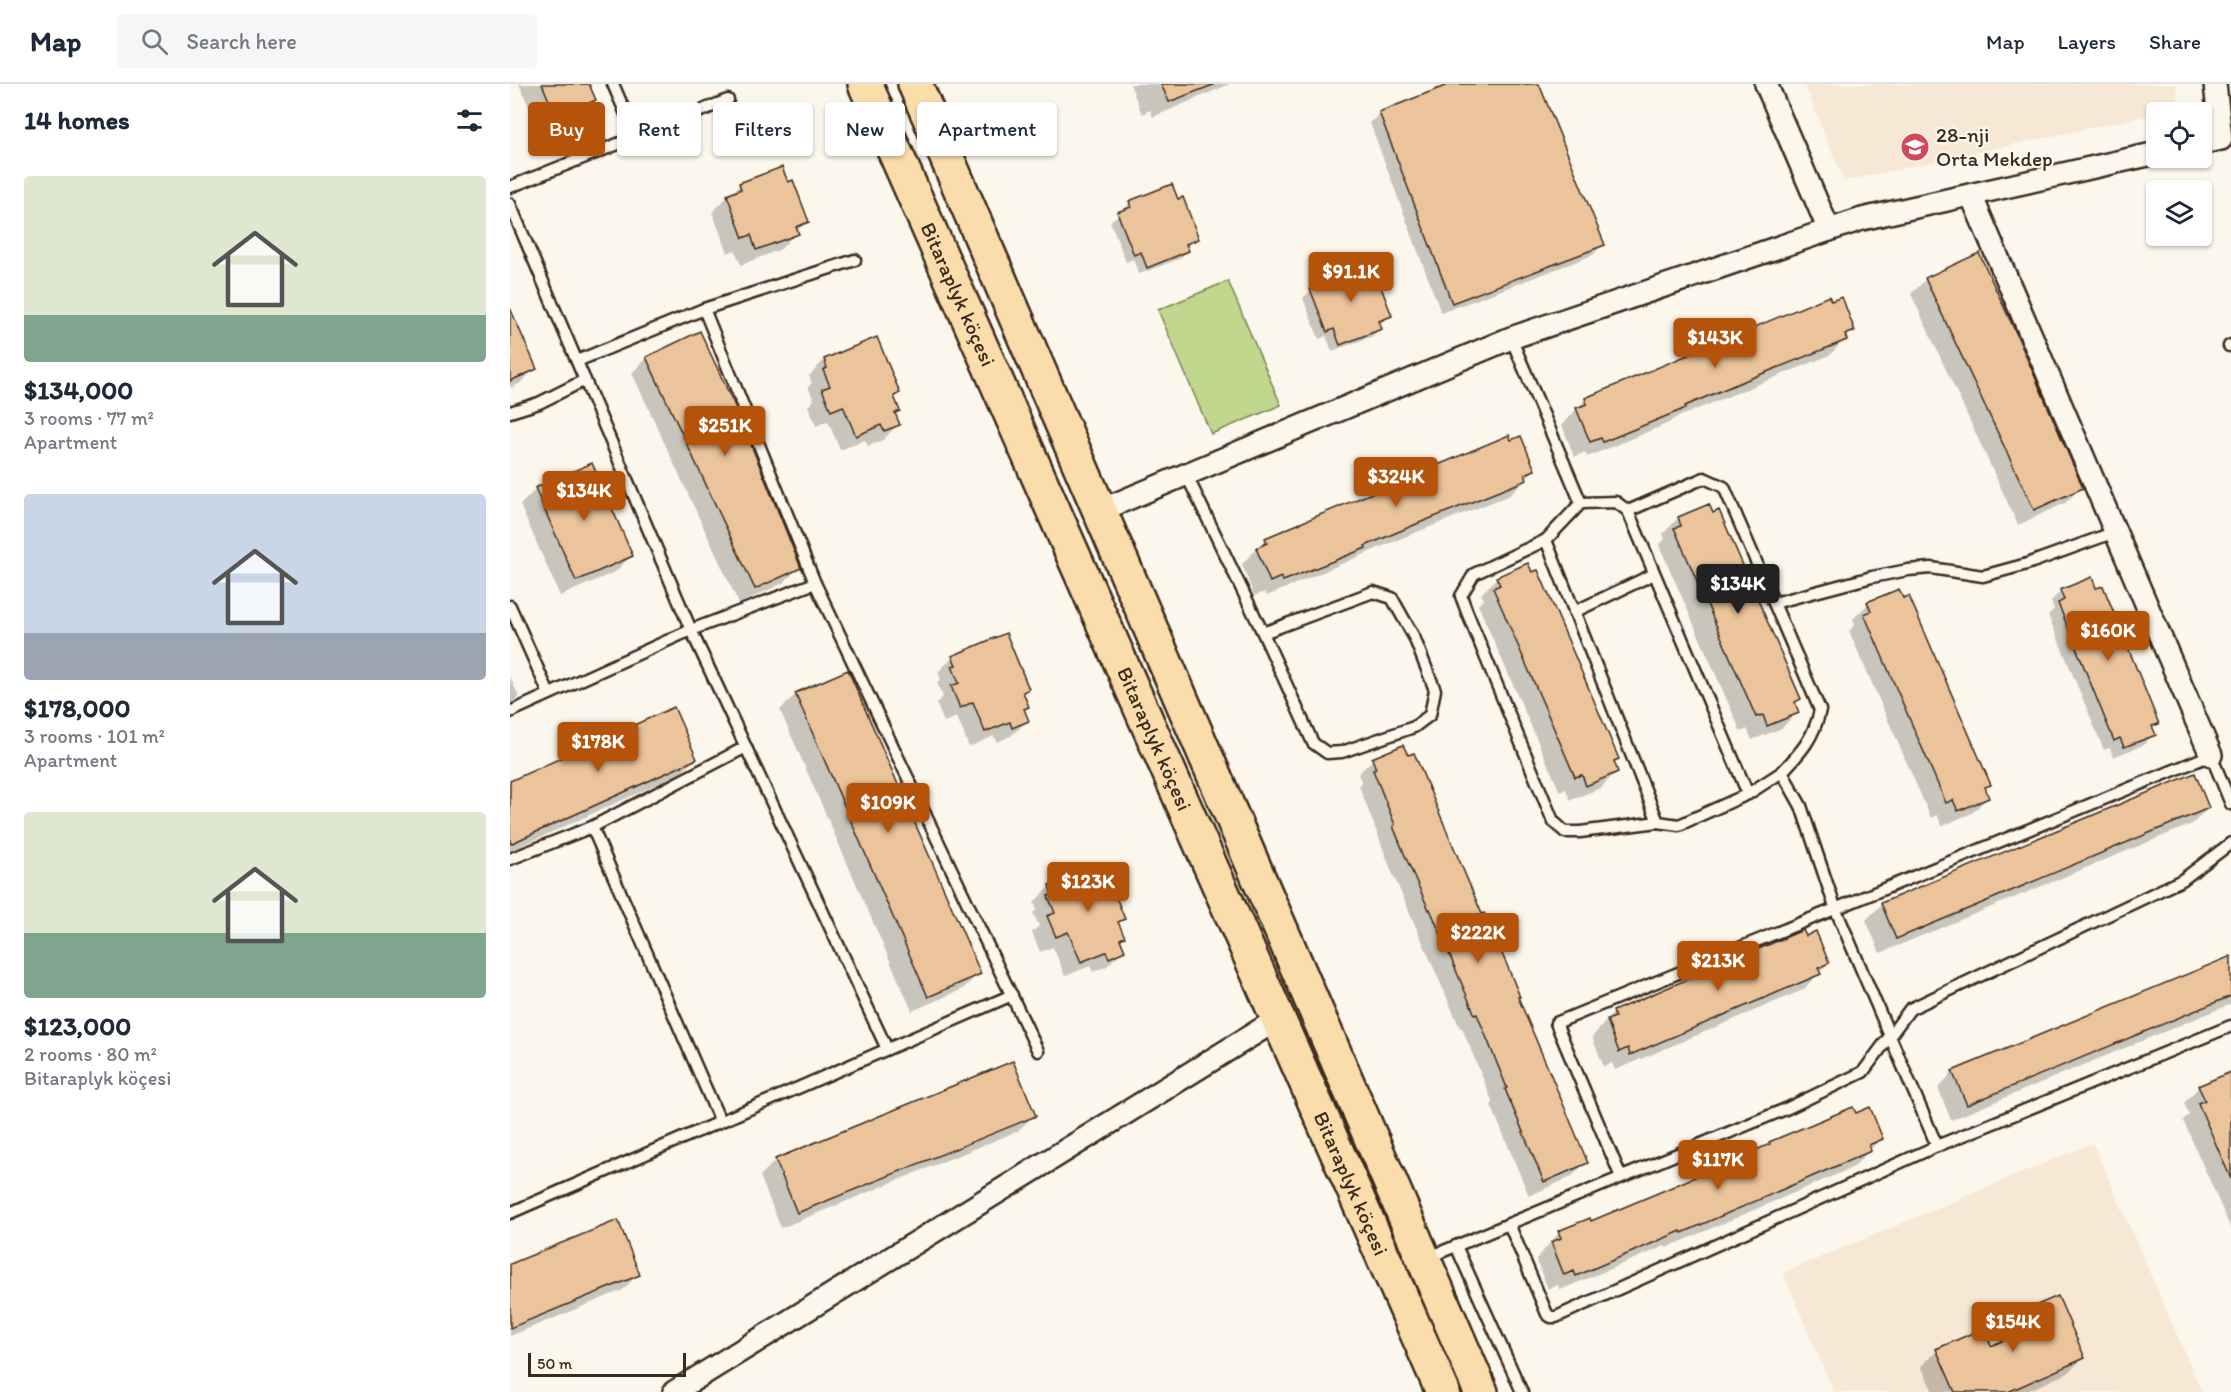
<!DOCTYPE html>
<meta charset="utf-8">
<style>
:root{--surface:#fff;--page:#f6f6f7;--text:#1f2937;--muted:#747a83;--line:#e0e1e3;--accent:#b45309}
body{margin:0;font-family:Itim,sans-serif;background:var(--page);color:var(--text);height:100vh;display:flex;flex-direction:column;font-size:22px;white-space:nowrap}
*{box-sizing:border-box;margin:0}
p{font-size:20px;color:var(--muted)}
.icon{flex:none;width:33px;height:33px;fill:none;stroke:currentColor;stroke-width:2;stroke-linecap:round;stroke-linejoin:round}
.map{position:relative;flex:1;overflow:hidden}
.sheet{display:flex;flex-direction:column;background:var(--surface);width:510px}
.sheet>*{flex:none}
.guide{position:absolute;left:18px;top:18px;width:570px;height:54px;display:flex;gap:12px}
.controls{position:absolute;left:1636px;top:18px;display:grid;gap:12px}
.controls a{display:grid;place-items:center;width:66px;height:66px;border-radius:6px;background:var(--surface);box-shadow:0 2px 4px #0004;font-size:30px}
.scale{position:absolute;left:18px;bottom:15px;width:158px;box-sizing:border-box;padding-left:6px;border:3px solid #3b2a1e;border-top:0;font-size:16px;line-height:21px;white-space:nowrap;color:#3b2a1e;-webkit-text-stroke:4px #fbf7ec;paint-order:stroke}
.price{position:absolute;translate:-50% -51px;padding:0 14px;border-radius:6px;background:var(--accent);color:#fff;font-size:20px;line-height:39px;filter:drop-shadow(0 2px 3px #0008)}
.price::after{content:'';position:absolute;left:50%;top:36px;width:18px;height:14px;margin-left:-9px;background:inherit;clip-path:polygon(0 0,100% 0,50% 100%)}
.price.selected{background:#222;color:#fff}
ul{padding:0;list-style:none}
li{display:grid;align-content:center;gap:12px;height:318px;padding:0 24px}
li span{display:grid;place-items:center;height:186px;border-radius:6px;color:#555}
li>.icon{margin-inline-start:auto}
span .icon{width:108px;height:108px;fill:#fffc;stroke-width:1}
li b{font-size:26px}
h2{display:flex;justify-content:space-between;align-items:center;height:72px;padding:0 24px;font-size:26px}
.pill{padding:0 21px;border-radius:6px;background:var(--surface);box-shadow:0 2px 4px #0004;font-size:21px;line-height:54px}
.pill.selected{background:var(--accent);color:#fff}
header{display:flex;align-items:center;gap:36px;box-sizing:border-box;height:84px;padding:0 30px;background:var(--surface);border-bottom:2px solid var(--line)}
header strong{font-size:28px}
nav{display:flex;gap:33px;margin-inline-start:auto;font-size:21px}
.search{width:420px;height:54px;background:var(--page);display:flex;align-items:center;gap:15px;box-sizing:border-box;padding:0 21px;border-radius:6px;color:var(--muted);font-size:22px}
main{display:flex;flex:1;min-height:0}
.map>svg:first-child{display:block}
</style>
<header>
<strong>Map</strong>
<div class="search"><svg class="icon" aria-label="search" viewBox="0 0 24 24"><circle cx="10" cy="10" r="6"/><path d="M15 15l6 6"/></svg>Search here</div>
<nav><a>Map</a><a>Layers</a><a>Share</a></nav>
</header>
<main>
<section class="sheet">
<h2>14 homes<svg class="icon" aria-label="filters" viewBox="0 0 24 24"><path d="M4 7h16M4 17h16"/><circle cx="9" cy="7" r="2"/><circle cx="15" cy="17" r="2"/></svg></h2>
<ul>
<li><span style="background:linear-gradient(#dfe7d0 75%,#7fa58c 0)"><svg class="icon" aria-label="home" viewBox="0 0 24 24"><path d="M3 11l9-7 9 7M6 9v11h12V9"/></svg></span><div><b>$134,000</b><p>3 rooms · 77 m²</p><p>Apartment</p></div></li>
<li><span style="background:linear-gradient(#c9d6e8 75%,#9aa5b1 0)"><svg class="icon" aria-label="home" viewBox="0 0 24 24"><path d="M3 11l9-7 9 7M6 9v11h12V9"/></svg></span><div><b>$178,000</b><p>3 rooms · 101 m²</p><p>Apartment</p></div></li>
<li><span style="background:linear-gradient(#dfe7d0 65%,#7fa58c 0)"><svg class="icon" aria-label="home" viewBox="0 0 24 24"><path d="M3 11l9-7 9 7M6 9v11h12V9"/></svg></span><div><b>$123,000</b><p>2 rooms · 80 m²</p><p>Bitaraplyk köçesi</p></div></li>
</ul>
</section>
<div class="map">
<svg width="1721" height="1308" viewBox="0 0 1721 1308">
<rect width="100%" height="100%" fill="#fbf7ec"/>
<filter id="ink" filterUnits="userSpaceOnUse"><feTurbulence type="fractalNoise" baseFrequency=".0167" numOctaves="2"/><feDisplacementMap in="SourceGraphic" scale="12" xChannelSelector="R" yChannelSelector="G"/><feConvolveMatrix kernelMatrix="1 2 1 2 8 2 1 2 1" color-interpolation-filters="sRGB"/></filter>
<g filter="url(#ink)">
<!-- built -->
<g fill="#f6e8d4">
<path d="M1294,0h372l2,25 -334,72z"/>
<path d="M1583,1059l109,249h-368l-51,-119z"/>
</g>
<!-- green -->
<path fill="#bfd88e" stroke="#7d8156" stroke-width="1.5" d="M718,197l53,124 -70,29 -53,-124z"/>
<!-- shadow -->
<g fill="#0003">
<path d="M9,0h68l7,15 -16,16 -38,17z"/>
<path d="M620,0h100l-77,33 -3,-7 -8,4z"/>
<path d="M944,0h83l66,160 -10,11 -152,58 -71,-190 10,-10z"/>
<path d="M230,101l67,36 -26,28 -40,16 -6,-15 -7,3 -16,-41z"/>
<path d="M667,117l20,37 -11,10 1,3 -8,8 -40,15 -6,-15 -7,3 -16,-41 13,-9 7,-10z"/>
<path d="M813,195l67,37 -11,9 1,3 -7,8 -41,15 -6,-15 -7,3 -16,-41z"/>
<path d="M1416,195l155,209 -16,15 -47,22 -107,-231z"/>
<path d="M1320,219l23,27 -23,25 -157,64 -4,4 -82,34 -2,-5 -11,5 -12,-32 24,-26z"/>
<path d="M0,228l25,57 -16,15 -9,4z"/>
<path d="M137,274l152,209 -16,16 -44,21 -107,-231z"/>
<path d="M314,276l75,32 -6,6 5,12 -4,4 4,10 -15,16 -15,6 -3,-6 -25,10 -12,-29 -12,5 -8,-20 6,-6 -6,-13 4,-4 -3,-7z"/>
<path d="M1024,386l-24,25 -108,43 -135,58 -2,-4 -11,4 -12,-32 24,-25z"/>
<path d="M26,405l95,67 -16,16 -55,24 -40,-91z"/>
<path d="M1198,422l91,193 -5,5 3,8 -15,16 -30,12 -5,-11 -6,3 -82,-187 6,-6 -2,-5 15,-16z"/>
<path d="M987,494l121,181 -5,5 3,8 -15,16 -31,12 -4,-11 -6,3 -82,-187 6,-6 -3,-5z"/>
<path d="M1586,506l62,133 -6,6 2,5 -11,11 -30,12 -3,-9 -6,2 -56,-135 6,-6 -3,-8 10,-10z"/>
<path d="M1358,520l121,180 -5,6 3,8 -15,15 -30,13 -5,-11 -6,3 -82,-187 6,-6 -2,-6z"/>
<path d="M443,573l74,32 -5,5 5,12 -4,5 4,10 -16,15 -14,6 -3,-6 -25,11 -12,-30 -13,5 -8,-19 7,-6 -6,-14 4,-3 -3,-8z"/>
<path d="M0,593l9,20 -9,9z"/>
<path d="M286,610l183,279 -16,16 -51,22 -132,-301z"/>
<path d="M185,675l-15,15 -170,77v-68z"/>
<path d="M863,675l143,239 70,164 -15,15 -42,19 -38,-91 2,-2 -31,-75h-2l-68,-156 -33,-86 3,-3 -4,-9z"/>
<path d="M1698,724l-16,16 -312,129 -14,-33 16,-16z"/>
<path d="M591,781l22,53 -5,6 5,13 -4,4 4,9 -16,16 -14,6 -3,-6 -25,10 -12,-29 -13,5 -8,-20 7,-6 -6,-13 4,-3 -3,-8 15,-15z"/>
<path d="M1721,873v47l-280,116 -13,-32 15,-16z"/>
<path d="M1318,879l-25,27 -188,80 -3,-7 -8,4 -12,-30 22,-25z"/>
<path d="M1721,995v150l-48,-109 6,-5 -5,-12 15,-16z"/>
<path d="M524,1031l-16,16 -237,97 -21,-52 16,-16z"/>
<path d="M1345,1031l26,23 -27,29 -188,81 -1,-2 -105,44 -2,-5 -10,4 -12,-30 23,-26 31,-10 175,-75 5,-5z"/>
<path d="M0,1182l128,8 -15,16 -113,46z"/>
<path d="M1507,1231l67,42 -16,16 -43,19h-92l-12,-26 16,-15 53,-3 16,-7 -4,-10z"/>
</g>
<!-- building -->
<g fill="#ebc49b" stroke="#3b2a1e" stroke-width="1.5">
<path d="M32,0h47l7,16 -40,17z"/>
<path d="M651,0h52v1l-44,17z"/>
<path d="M940,0h89l66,161 -153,58 -73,-191z"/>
<path d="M272,83l6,15 5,-2 16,42 -13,5 3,7 -43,16 -5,-15 -8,3 -16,-43 14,-6 -2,-6z"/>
<path d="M662,100l6,15 5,-2 16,42 -13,5 3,7 -42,17 -6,-16 -7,3 -17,-43 14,-5 -2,-6z"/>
<path d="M1469,169l37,80 67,155 -49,22 -109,-232z"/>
<path d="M855,177l6,15 5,-2 16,42 -13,5 3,8 -42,16 -6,-16 -7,3 -17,-43 14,-6 -2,-5z"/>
<path d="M1319,212l2,5 11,-4 13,34 -10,4 2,5 -108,43 -54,23 1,2 -83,34 -2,-4 -11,4 -14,-34 11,-4 -2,-6z"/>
<path d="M0,224l27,61 -27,12z"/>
<path d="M190,247l39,84 62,153 -46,21 -109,-232z"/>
<path d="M367,253l23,56 -6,3 6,15 -5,2 5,12 -16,6 -3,-6 -25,11 -13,-30 -12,5 -9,-22 8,-3 -7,-16 4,-2 -3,-9z"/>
<path d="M999,351l2,5 10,-4 14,34 -10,4 2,6 -108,43 -54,23 1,2 -83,33 -2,-4 -11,5 -14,-34 11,-5 -2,-5z"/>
<path d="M82,379l41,93 -57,25 -41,-93z"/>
<path d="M1199,420l4,9 6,-3 82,189 -6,3 4,11 -32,13 -4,-11 -7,2 -82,-189 7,-2 -3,-9z"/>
<path d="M1018,479l4,9 6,-2 81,189 -5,2 4,11 -32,14 -4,-11 -7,2 -82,-189 7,-3 -4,-8z"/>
<path d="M1582,493l4,11 7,-2 56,138 -7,2 4,9 -32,12 -4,-9 -6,3 -56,-138 6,-3 -4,-10z"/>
<path d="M1389,505l4,9 6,-2 82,189 -6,2 4,11 -31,13 -5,-11 -7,3 -82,-189 7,-3 -4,-9z"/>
<path d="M496,549l23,56 -6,3 6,15 -5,2 5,12 -17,7 -2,-6 -25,10 -12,-30 -13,6 -9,-22 8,-3 -7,-17 4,-1 -4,-9z"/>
<path d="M338,586l133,304 -53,23 -133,-304z"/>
<path d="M164,623l23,52 -187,85v-63z"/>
<path d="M893,661l5,10 6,-2 68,161 2,-1 23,52 13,32h-2l70,166 -44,19 -39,-93 2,-1 -30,-74 -2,1 -45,-106 -1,1 -23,-52 -13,-32 2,-1 -22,-55 3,-1 -4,-11z"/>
<path d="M1685,689l14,35 -313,131 -15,-36z"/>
<path d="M592,779l23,56 -7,3 7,15 -5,2 5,12 -16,7 -3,-6 -25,10 -13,-30 -12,5 -9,-21 8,-3 -7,-17 4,-1 -3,-10z"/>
<path d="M1293,846l3,6 10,-5 13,32 -11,5 3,6 -191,81 -2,-7 -9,4 -12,-32 8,-3 -2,-6z"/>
<path d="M1721,872v40l-264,109 -15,-34z"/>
<path d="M503,977l23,55 -239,97 -22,-54z"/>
<path d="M1721,988v107l-33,-76 7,-3 -7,-14z"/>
<path d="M1343,1023l3,6 14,-6 13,32 -14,6 2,6 -189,82 -1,-2 -105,45 -2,-5 -10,4 -13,-33 10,-4 -3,-7 32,-13 1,3 74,-31 105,-46 -1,-2z"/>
<path d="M108,1136l22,55 -130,53v-64z"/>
<path d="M1548,1212l27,62 -77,34h-53l-19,-43 48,-21 7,18 33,-15 -8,-17z"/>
</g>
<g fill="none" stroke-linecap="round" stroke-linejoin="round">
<!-- lane casing -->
<g stroke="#3b2a1e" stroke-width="15">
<g id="lane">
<path d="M103,0l23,53"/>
<path d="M0,103l218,-87"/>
<path d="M0,120l181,426 196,419"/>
<path d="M194,225l111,274 223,468"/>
<path d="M1719,262l2,-1"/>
<path d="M67,277l127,-52 151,-49"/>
<path d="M0,328l29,-9 46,-23"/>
<path d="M676,390l77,159 50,110 14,10 15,-1 72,-25 16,-12 5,-25 -21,-53 -22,-39 -19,-6 -110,41"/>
<path d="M1071,419l35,-1 12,9 120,283"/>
<path d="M1118,427l76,-33 20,9 96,223c-6,28 -19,42 -38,62"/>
<path d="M1036,456l-72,34 -13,22 6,16 86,209 12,11h15l78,-10"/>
<path d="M1264,519l98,-26 36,-7 23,-2 52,8 44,-12 88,-32"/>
<path d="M0,522l39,88"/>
<path d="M1064,528l80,-38"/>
<path d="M0,628l181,-82 124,-47"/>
<path d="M82,743l128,294"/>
<path d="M0,775l82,-32 154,-80"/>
<path d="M1427,1062l294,-120"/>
<path d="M1111,1093l-65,-154 655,-268 20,49"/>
<path d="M0,1129l502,-218"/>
<path d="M999,1140l38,90 4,3h5l381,-171 -101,-236 -35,-104 -19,-34 -34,22 -69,31 -21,-3 -112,-282 35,-37 -70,-165"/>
<path d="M946,1162l66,146"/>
<path d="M917,1174l361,-150 75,-36 47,-63 272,-129 49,-37"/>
</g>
</g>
<!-- street casing -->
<g stroke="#3b2a1e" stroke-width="26">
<g id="street">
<path d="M1256,0l63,146"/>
<path d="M1692,59l19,-4 -6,-55"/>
<path d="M1461,111l240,560"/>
<path d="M589,427l412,-173 318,-108 33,-11 295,-66"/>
<path d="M164,1308l604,-373"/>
</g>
</g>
<!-- highway casing -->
<g stroke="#3b2a1e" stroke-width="38">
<g id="highway">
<path id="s1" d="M355,0l578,1308"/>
<path d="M405,0l566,1308"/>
</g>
</g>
<!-- lane -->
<use href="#lane" stroke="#fbf7ec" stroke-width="10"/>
<!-- street -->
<use href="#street" stroke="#fbf7ec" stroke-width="21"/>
<!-- highway -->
<use href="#highway" stroke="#faddab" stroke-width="33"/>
</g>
</g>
<!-- icons -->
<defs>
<g id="school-disc" transform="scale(1.5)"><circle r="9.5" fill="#d1495b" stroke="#fbf7ec"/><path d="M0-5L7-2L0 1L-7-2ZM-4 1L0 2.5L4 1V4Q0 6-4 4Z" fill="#fff"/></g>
</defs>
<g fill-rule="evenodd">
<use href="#school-disc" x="1405" y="63"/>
</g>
<g text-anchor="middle" stroke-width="4.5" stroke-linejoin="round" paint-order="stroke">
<!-- poi labels -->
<g font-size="21" fill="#3b2a1e" stroke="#fbf7ec" text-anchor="start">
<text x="1426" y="58">28-nji<tspan x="1426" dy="24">Orta Mekdep</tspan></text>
</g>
<!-- street labels -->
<g font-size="21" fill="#3b2a1e" stroke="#fbf7ec">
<text dy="7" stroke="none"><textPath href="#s1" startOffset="230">Bitaraplyk köçesi</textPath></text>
<text dy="7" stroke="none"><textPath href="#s1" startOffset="716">Bitaraplyk köçesi</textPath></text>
<text dy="7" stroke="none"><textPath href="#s1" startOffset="1202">Bitaraplyk köçesi</textPath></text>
</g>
</g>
</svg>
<div class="controls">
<a><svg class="icon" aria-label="locate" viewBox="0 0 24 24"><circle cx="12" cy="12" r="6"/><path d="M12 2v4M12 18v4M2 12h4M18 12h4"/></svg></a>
<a><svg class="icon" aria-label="layers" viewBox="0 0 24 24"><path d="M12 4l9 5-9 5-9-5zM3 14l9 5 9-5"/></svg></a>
</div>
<div class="scale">50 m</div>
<b class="price" style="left:841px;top:219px">$91.1K</b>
<b class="price" style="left:1205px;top:285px">$143K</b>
<b class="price" style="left:215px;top:373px">$251K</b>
<b class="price" style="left:886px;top:424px">$324K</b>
<b class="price" style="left:74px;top:438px">$134K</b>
<b class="price selected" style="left:1228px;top:531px">$134K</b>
<b class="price" style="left:1598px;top:578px">$160K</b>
<b class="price" style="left:88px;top:689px">$178K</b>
<b class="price" style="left:378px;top:750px">$109K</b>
<b class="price" style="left:578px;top:829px">$123K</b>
<b class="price" style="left:968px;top:880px">$222K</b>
<b class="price" style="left:1208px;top:908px">$213K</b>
<b class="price" style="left:1208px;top:1107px">$117K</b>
<b class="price" style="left:1503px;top:1269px">$154K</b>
<div class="guide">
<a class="pill selected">Buy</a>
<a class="pill">Rent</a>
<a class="pill">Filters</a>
<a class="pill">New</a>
<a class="pill">Apartment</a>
</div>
</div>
</main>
